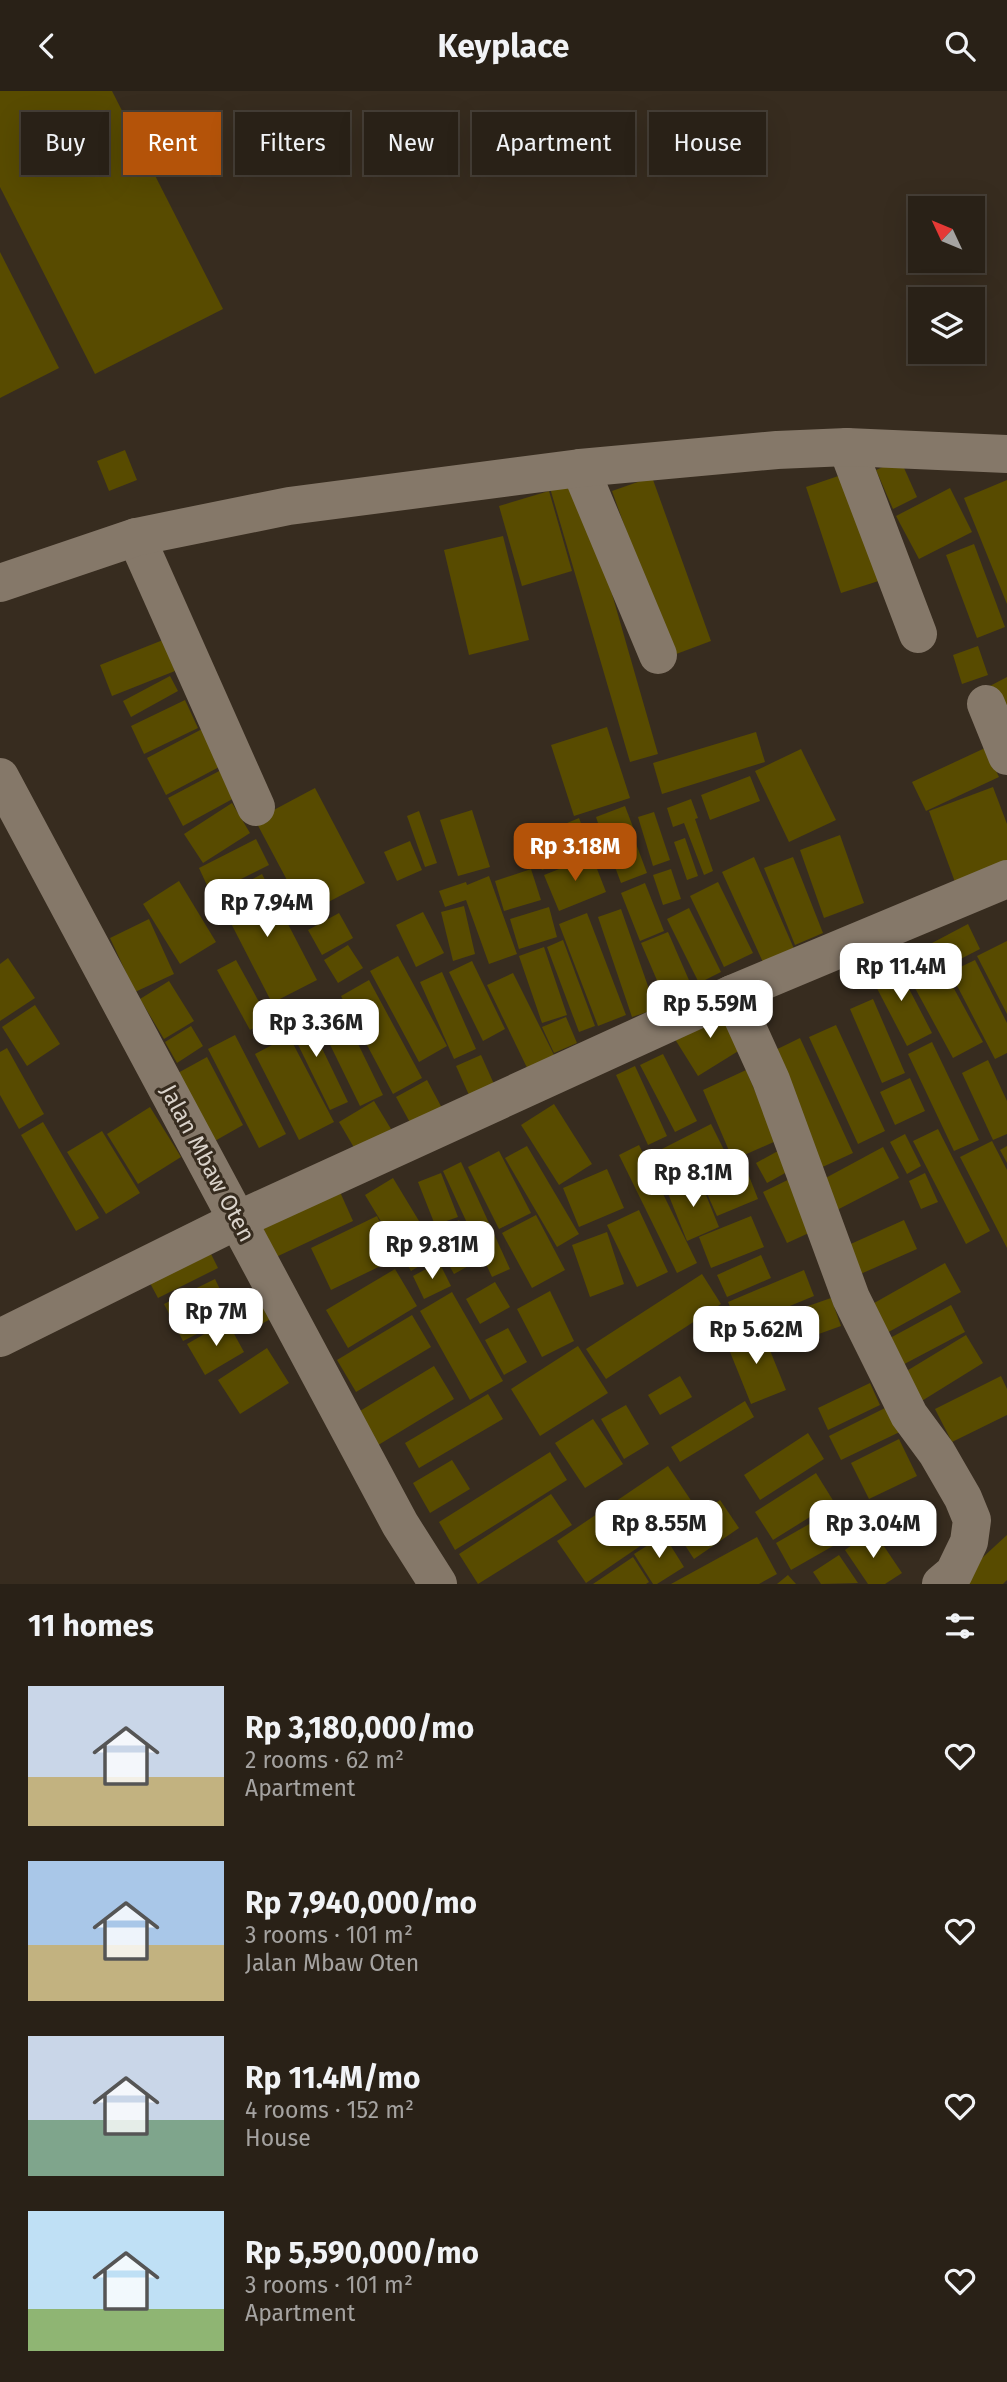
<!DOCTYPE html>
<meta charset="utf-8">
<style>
:root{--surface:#292117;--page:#312920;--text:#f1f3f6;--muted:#a5a3a1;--line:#453e36;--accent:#b45309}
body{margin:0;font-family:"Fira Sans",sans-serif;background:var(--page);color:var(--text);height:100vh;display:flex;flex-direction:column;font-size:26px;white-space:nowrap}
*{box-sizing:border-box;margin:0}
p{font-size:23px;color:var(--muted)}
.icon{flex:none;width:38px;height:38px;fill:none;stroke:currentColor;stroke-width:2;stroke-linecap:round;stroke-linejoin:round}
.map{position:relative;height:1493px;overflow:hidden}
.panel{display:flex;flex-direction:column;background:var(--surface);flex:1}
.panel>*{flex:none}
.hud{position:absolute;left:21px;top:21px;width:966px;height:63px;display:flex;gap:14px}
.needle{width:46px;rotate:314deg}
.fabs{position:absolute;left:908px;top:105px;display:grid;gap:14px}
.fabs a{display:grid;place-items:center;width:77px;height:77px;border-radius:0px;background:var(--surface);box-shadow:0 7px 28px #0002,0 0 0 2px var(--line);font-size:35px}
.price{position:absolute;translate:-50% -60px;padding:0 16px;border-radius:14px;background:#fff;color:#222;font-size:23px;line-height:46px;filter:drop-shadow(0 2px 4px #0008)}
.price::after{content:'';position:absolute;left:50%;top:42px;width:21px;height:16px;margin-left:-10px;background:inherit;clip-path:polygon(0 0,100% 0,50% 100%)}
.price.on{background:var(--accent);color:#fff}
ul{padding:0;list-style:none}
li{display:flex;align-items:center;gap:21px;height:175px;padding:0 28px}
li span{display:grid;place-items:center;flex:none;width:196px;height:140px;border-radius:0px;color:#555}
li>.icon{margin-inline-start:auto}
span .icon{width:84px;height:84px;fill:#fffc;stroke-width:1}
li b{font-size:30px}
h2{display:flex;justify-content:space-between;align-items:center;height:84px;padding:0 28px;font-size:30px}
.chip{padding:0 24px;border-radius:0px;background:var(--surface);box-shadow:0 7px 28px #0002,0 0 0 2px var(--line);font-size:24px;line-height:63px}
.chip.on{background:var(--accent);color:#fff}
header{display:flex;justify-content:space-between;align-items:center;height:91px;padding:0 28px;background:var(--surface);font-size:32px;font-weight:700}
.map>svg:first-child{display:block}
</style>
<header><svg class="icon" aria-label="back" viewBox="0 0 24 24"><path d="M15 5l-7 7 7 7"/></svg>Keyplace<svg class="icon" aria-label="search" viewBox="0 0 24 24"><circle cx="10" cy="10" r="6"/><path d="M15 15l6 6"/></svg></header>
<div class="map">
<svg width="1007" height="1493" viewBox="0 0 1007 1493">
<rect width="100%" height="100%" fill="#372c1f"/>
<!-- building -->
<g fill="#584b00">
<path d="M0,0h112l111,218 -128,65 -95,-187z"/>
<path d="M0,161l59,116 -59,30z"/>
<path d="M125,359l12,30 -28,11 -12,-30z"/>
<path d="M900,368l17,38 -24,12 -17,-39z"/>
<path d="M853,380l35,107 -47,15 -35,-106z"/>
<path d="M652,386l59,164 -40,15 -59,-165z"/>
<path d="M579,388l79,275 -28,8 -80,-274z"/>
<path d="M1007,389v124l-43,-106z"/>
<path d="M950,397l22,44 -53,27 -23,-43z"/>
<path d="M549,400l23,80 -50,15 -23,-80z"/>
<path d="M503,445l26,104 -60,15 -25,-105z"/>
<path d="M974,453l31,83 -28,11 -31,-83z"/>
<path d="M163,549l12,31 -63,25 -12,-31z"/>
<path d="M978,555l10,29 -26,9 -9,-29z"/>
<path d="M170,585l8,15 -47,26 -8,-16z"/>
<path d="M1007,586v51l-19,-41z"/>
<path d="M185,609l13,28 -54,26 -13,-28z"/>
<path d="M607,636l23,71 -56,18 -23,-71z"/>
<path d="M204,637l19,37 -57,30 -19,-37z"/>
<path d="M756,641l9,30 -103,32 -9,-31z"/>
<path d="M985,657l14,29 -73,34 -14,-29z"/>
<path d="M801,658l35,71 -47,22 -34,-71z"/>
<path d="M223,678l15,27 -55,30 -15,-28z"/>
<path d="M750,685l10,25 -50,19 -9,-25z"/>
<path d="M993,696l14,37v51l-48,18 -30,-82z"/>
<path d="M315,697l50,95 -60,31 -50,-94z"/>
<path d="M691,708l7,19 -3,1 18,52 -9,4 -20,-52 -11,4 -6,-19z"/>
<path d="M232,712l18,30 -47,30 -19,-29z"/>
<path d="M625,715l11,29 -31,10 -9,-28z"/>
<path d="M472,719l18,57 -32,9 -18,-56z"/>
<path d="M419,720l18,52 -12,4 -18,-51z"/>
<path d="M654,721l16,48 -17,6 -15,-49z"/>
<path d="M579,727l12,32 -49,20 -13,-31z"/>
<path d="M840,744l24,68 -40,15 -24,-68z"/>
<path d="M685,747l13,38 -11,4 -13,-38z"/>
<path d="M256,748l13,26 -58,29 -12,-26z"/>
<path d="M410,750l12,29 -25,11 -13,-29z"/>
<path d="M635,750l12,32 -26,10 -12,-32z"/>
<path d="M592,765l14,36 -47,19 -15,-36z"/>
<path d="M754,766l44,101 -31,13 -45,-99z"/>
<path d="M793,766l30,76 -28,12 -31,-77z"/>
<path d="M531,778l10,31 -37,11 -9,-30z"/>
<path d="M671,778l10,30 -18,6 -10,-30z"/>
<path d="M262,783l55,106 -45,23 -54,-105z"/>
<path d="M489,785l28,78 -28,10 -23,-64 -21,7 -6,-16 27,-9 1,3z"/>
<path d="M179,790l37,61 -36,22 -37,-60z"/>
<path d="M718,791l35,71 -29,14 -34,-71z"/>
<path d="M645,792l19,48 -24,10 -19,-48z"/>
<path d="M464,815l11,48 -22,7 -12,-49z"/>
<path d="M549,816l8,30 -38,12 -9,-30z"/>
<path d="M689,817l32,64 -22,11 -32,-64z"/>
<path d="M621,818l35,100 -24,8 -34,-100z"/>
<path d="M423,821l21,41 -28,14 -20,-42z"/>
<path d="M339,822l14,25 -31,17 -14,-25z"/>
<path d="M587,822l39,102 -28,11 -39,-102z"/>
<path d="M149,828l25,55 -39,18 -25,-54z"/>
<path d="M968,833l12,25 -35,18 -13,-24z"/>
<path d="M668,841l27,62 -27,12 -27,-63z"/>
<path d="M563,849l32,86 -16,6 -32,-85z"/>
<path d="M1007,850v73l-30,-58z"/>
<path d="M348,854l15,23 -25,15 -14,-23z"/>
<path d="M544,856l23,68 -25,8 -23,-67z"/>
<path d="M398,865l49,90 -28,16 -49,-91z"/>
<path d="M8,867l27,40 -35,23v-57z"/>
<path d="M236,869l33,60 -19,10 -33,-60z"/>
<path d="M894,869l38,73 -25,13 -38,-73z"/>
<path d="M975,869l32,63v30l-12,6 -45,-87z"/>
<path d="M472,870l33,68 -22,12 -34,-69z"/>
<path d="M939,870l44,81 -30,16 -44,-81z"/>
<path d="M442,881l34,77 -22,10 -34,-77z"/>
<path d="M513,882l45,90 -27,13 -44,-91z"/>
<path d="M369,889l53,98 -29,16 -52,-98z"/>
<path d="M169,890l25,40 -30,18 -24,-40z"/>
<path d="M873,908l32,74 -23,10 -32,-74z"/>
<path d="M722,913l26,41 -50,31 -25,-40z"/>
<path d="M35,914l25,39 -33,22 -25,-39z"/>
<path d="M302,916l46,95 -18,8 -46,-94z"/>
<path d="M340,916l43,88 -23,11 -43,-88z"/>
<path d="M566,926l11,26 -23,10 -12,-26z"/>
<path d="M836,934l49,106 -27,13 -49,-107z"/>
<path d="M191,935l12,20 -26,17 -12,-21z"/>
<path d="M235,944l51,99 -27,14 -51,-99z"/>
<path d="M289,945l45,86 -35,18 -44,-86z"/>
<path d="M800,947l53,115 -37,17 -53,-114z"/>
<path d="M932,951l47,98 -25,11 -46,-97z"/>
<path d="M7,957l37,66 -25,15 -19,-34v-43z"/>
<path d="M663,963l34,67 -22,11 -35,-67z"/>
<path d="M481,964l13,29 -25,11 -13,-29z"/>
<path d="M207,966l36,68 -30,17 -37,-68z"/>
<path d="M988,969l19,41v33l-14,6 -31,-67z"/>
<path d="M635,975l32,70 -19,9 -32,-70z"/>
<path d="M746,979l30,71 -43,19 -30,-70z"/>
<path d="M910,987l15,33 -30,14 -15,-33z"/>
<path d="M427,989l16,30 -30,18 -17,-31z"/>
<path d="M374,1010l17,28 -35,22 -17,-29z"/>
<path d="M554,1013l38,60 -33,21 -38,-60z"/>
<path d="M150,1016l31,50 -43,27 -31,-50z"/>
<path d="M43,1031l56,96 -23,13 -55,-96z"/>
<path d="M711,1033l16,32 -54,27 -15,-32z"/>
<path d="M938,1038l52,102 -24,13 -53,-103z"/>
<path d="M102,1040l38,62 -34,21 -39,-62z"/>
<path d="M905,1043l16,32 -14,8 -17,-32z"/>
<path d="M992,1050l15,29v78l-47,-91z"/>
<path d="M639,1054l58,118 -20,10 -58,-118z"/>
<path d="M527,1055l52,88 -22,13 -52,-89z"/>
<path d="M787,1055l11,20 -31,17 -11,-20z"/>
<path d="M1007,1055v17l-7,-13z"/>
<path d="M883,1056l16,31 -64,33 -15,-30z"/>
<path d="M499,1060l32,62 -32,16 -31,-62z"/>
<path d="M461,1071l49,107 -18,8 -49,-106z"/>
<path d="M607,1078l17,39 -45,19 -16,-39z"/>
<path d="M747,1080l11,28 -41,17 -12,-27z"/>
<path d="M441,1082l17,44 -23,8 -17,-43z"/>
<path d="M925,1082l13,29 -17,7 -12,-28z"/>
<path d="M798,1084l24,52 -35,16 -24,-51z"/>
<path d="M393,1087l46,76 -28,17 -46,-76z"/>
<path d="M699,1087l20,49 -32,14 -20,-50z"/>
<path d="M340,1101l13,29 -77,36 -13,-29z"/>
<path d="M639,1119l29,62 -31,15 -30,-62z"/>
<path d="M536,1124l29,55 -33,18 -30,-55z"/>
<path d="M377,1125l20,42 -66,32 -20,-42z"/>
<path d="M751,1125l13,31 -53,21 -12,-31z"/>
<path d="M459,1129l22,39 -27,15 -22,-39z"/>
<path d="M904,1129l13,29 -61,27 -12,-29z"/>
<path d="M607,1141l17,52 -34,13 -18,-52z"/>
<path d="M204,1149l14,28 -60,30 -15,-28z"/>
<path d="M761,1164l10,23 -44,19 -10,-22z"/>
<path d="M439,1171l12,24 -27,13 -11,-23z"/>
<path d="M945,1172l16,29 -85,47 -16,-28z"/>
<path d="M395,1178l22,37 -69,42 -22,-38z"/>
<path d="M804,1179l10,26 -75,31 -11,-25z"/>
<path d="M702,1183l19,30 -115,75 -20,-30z"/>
<path d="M215,1188l18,37 -50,25 -19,-37z"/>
<path d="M495,1191l15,25 -30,17 -14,-25z"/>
<path d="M264,1199l14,25 -24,13 -13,-24z"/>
<path d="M550,1200l24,50 -32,16 -25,-48z"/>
<path d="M452,1201l51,89 -33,19 -50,-89z"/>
<path d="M831,1207l10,28 -64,23 -9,-29z"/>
<path d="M951,1214l14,27 -72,38 -14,-26z"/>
<path d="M412,1224l19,32 -75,45 -19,-32z"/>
<path d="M227,1230l17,31 -39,23 -18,-31z"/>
<path d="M508,1237l19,34 -23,13 -19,-35z"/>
<path d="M761,1237l25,62 -35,14 -25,-62z"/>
<path d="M966,1244l17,28 -71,44 -17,-29z"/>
<path d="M578,1255l30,47 -68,43 -29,-47z"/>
<path d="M267,1257l22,35 -49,31 -22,-34z"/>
<path d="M434,1275l20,33 -79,48 -20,-33z"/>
<path d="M680,1285l12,21 -32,18 -12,-20z"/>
<path d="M1001,1285l6,13v26l-55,27 -17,-33z"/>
<path d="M870,1292l10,22 -52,25 -10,-22z"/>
<path d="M488,1303l15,25 -84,49 -14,-25z"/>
<path d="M745,1310l9,16 -74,45 -9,-15z"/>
<path d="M893,1313l13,25 -65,31 -12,-24z"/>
<path d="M626,1314l23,39 -25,15 -23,-40z"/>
<path d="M593,1328l30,45 -38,24 -30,-45z"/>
<path d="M808,1342l16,26 -64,41 -16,-25z"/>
<path d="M899,1348l18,37 -48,23 -18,-36z"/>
<path d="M550,1361l17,28 -112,70 -16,-28z"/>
<path d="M452,1369l18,29 -40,24 -17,-30z"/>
<path d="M668,1375l28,42 -110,75 -29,-42z"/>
<path d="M816,1382l18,29 -61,38 -18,-28z"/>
<path d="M551,1403l21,31 -94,59 -19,-30z"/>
<path d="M720,1409l19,28 -45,31 -19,-29z"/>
<path d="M832,1420l15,27 -56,32 -15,-27z"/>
<path d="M873,1439l29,43 -17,11h-17l-23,-34z"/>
<path d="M664,1444l20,32 -27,17h-4l-19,-30z"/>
<path d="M1007,1444v45l-4,4h-45l-2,-2z"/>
<path d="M757,1446l20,37 -18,10h-88z"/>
<path d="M839,1464l19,28 -37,1 -8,-12z"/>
<path d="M633,1466l16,25 -3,2h-53z"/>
<path d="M788,1484l8,9h-19z"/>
</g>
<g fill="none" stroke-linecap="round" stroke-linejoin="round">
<!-- minor -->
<g stroke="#857869" stroke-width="38">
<path d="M847,356l71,187"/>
<path d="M580,377l78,187"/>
<path d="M136,446l120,270"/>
<path d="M0,492l136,-46 153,-31 291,-38 197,-18 70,-3 160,7"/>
<path d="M986,613l21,52"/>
<path d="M0,686l400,747 38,60"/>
<path d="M732,903l39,86 80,218 58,117 28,38 26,45 9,22 -3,22 -15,31 -13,11"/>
<path d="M0,1247l238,-118 494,-226 275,-115"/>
</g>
</g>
<g text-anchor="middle" stroke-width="6" stroke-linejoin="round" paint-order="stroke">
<!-- street labels -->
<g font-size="23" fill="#dad3cb" stroke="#372c1f">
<text transform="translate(208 1072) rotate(62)" y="8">Jalan Mbaw Oten</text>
</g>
</g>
</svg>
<div class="fabs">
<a><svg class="needle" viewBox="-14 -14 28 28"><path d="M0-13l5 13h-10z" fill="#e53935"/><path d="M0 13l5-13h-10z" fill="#a5a3a1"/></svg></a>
<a><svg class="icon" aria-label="layers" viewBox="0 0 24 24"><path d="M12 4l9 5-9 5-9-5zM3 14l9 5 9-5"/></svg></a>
</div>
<b class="price on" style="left:575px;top:792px">Rp 3.18M</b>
<b class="price" style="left:267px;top:848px">Rp 7.94M</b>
<b class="price" style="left:901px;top:912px">Rp 11.4M</b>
<b class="price" style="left:710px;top:949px">Rp 5.59M</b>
<b class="price" style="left:316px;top:968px">Rp 3.36M</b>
<b class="price" style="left:693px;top:1118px">Rp 8.1M</b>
<b class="price" style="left:432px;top:1190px">Rp 9.81M</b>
<b class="price" style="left:216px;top:1257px">Rp 7M</b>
<b class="price" style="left:756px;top:1275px">Rp 5.62M</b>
<b class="price" style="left:659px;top:1469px">Rp 8.55M</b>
<b class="price" style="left:873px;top:1469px">Rp 3.04M</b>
<div class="hud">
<a class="chip">Buy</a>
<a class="chip on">Rent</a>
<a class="chip">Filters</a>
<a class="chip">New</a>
<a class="chip">Apartment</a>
<a class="chip">House</a>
</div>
</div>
<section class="panel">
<h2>11 homes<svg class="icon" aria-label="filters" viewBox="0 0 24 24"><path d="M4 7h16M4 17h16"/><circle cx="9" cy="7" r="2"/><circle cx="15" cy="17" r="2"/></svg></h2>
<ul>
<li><span style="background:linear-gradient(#c9d6e8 65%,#c2b280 0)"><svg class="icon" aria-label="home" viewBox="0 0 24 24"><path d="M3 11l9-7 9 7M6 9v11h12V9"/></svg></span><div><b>Rp 3,180,000/mo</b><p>2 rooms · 62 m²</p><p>Apartment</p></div><svg class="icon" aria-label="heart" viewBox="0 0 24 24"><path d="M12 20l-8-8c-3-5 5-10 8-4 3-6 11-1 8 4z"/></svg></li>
<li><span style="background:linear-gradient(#a9c7e8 60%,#c2b280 0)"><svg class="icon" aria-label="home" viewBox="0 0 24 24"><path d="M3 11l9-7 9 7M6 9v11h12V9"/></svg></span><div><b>Rp 7,940,000/mo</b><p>3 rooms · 101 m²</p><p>Jalan Mbaw Oten</p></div><svg class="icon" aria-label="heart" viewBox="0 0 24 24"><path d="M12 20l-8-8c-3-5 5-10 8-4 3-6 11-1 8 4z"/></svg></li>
<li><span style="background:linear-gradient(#c9d6e8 60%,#7fa58c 0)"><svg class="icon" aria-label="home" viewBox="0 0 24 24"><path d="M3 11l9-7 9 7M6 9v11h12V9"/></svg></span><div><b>Rp 11.4M/mo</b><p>4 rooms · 152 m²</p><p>House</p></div><svg class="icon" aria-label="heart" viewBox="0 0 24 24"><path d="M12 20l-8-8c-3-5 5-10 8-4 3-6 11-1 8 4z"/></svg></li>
<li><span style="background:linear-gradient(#bfe0f5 70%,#8fb573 0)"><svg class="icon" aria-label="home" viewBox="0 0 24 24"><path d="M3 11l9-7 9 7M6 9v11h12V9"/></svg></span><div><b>Rp 5,590,000/mo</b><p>3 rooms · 101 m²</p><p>Apartment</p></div><svg class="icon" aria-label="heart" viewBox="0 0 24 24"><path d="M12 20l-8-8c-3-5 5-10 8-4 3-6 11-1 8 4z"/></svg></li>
</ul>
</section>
